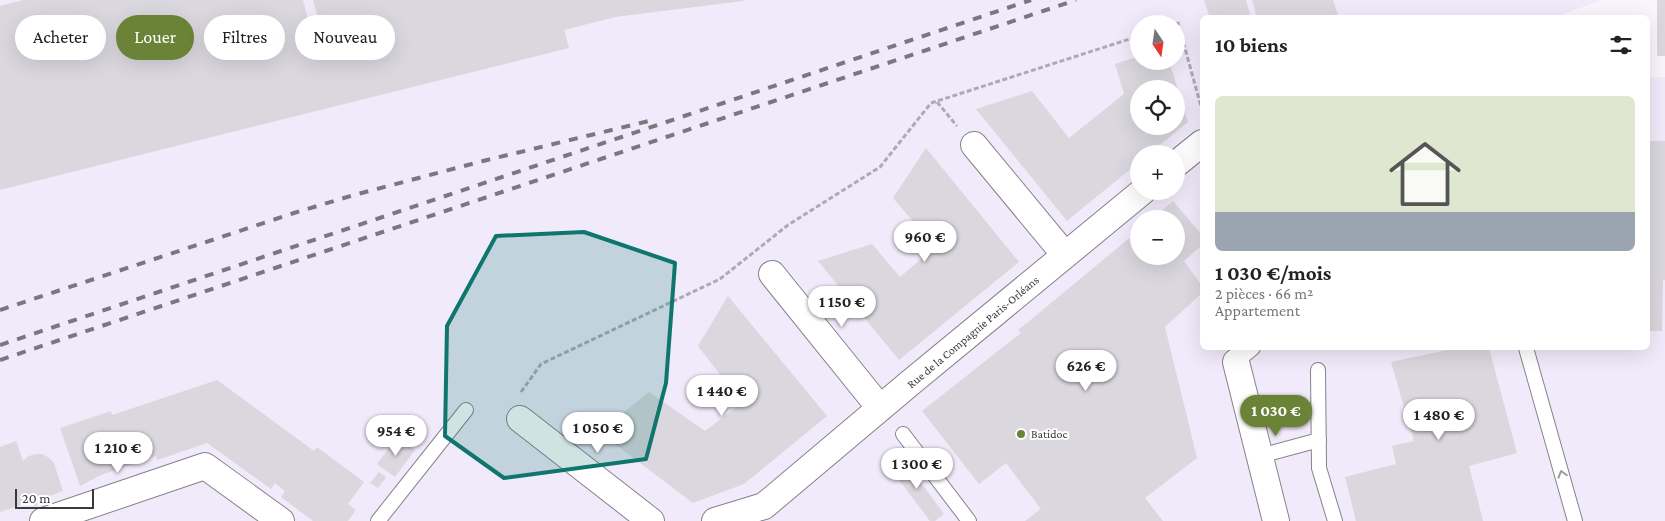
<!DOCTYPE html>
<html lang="fr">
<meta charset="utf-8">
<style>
:root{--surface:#fff;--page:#f6f6f6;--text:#222;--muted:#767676;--accent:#6b8336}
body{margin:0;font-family:"Crimson Pro",serif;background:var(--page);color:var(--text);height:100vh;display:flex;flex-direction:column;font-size:19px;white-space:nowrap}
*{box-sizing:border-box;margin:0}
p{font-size:16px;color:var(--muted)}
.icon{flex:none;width:28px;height:28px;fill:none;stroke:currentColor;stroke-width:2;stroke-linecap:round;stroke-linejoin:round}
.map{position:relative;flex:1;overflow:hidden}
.sheet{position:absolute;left:1200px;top:15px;width:450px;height:335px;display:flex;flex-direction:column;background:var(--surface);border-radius:8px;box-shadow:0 5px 20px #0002}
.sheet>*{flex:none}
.banner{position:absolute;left:15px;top:15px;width:475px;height:45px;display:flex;gap:10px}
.needle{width:32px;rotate:167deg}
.tools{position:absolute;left:1130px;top:15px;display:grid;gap:10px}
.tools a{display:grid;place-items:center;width:55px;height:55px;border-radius:50%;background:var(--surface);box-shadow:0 5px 20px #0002;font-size:25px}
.scale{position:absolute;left:15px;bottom:12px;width:79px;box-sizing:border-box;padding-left:5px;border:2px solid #3a393c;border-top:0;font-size:14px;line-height:18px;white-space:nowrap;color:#3a393c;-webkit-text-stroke:4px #fff;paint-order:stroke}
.price{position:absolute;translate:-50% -42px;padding:0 11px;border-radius:18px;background:#fff;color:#222;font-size:16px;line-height:32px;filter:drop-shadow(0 1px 2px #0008)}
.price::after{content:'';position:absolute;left:50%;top:30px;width:15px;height:11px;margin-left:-8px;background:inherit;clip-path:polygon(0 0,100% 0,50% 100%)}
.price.on{background:var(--accent);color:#fff}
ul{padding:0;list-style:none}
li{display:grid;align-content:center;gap:10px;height:265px;padding:0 15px}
li span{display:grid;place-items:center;height:155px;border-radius:8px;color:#555}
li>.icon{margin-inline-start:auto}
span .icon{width:90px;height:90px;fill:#fffc;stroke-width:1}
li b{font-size:21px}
h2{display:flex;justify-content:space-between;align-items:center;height:60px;padding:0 15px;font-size:21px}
.chip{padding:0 18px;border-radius:22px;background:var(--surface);box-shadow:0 5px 20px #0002;font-size:18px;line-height:45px}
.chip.on{background:var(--accent);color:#fff}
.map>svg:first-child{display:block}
</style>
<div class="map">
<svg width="1665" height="521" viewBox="0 0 1665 521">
<rect width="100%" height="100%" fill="#f8f5fd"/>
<!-- built -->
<path fill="#f1eafa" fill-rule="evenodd" d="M0,0h1602l-39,14v4h-361v330h446v-271h17v444h-1665zM1139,24h37v37h-37zM1139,89h37v37h-37zM1139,154h37v37h-37zM1139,219h37v37h-37z"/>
<!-- building -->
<g fill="#dad7df" fill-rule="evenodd">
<path d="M23,0h280l5,20 10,-2 -5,-18h430v1l-128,16 -51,13 5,18 -569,142v-184z"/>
<path d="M1204,0h42l5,18h-41z"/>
<path d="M1252,0h81l6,18h-82z"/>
<rect x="1657" y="0" width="8" height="56"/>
<path d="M1139,56v5h30l19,61 -39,32h-10v8l-72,59 -91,-112 56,-18 37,47 55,-44 -9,-30zM1139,89h37v37h-37z"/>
<path d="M1648,141h17v139h-2l-1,51h-14z"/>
<path d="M926,148l93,114 -120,98 -81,-99 54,-17 28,33 35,-30 -42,-49z"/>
<path d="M1173,201l29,34v10l-18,16 18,25v7l-37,34 32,131 -52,40 18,23h-138l16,-12 -35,-46 -27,21 -57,-73 99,-78 -3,-3 4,-3 117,-97v26h37v-37h-24z"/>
<path d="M728,296l99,120 -83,68 -51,19 -94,-71 50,-40 56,39 37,-28 -44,-57z"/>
<path d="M1456,348h33l28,105 -48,13 14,55h-127l-11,-44 51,-13 -4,-18 22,-5 -23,-79z"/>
<path d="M217,380l97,71 3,-4 47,35 -16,22 8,6 -8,11h-35l-32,-24 4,-6 -10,-8 -4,6 -64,-46 -50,17 -1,-4 -55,19 -21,11 -20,-58 51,-17 1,4z"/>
<path d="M397,437l18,13 -20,27 -18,-13z"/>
<path d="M16,441l7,20 6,-5 6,-2h8l6,4 5,5 9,28 -16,6 1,5 -13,4 -1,-5 -34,11v-65z"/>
<path d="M903,458l41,56 -9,7h-5l-40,-53z"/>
<path d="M379,472l7,5 -8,11 -8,-5z"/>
</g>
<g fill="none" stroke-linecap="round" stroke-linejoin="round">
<!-- service casing -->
<g stroke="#858289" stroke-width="16">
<g id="service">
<path d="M1526,348l49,173"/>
<path d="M1236,362l17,-14"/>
<path d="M1318,370l1,98 16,53"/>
<path d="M903,434l66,87"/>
<path d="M1260,456l59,-16"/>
<path d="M378,521l88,-111"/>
</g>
</g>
<!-- minor casing -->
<g stroke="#858289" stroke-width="28">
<g id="minor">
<path d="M974,145l91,110"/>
<path d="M1176,164l26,-21"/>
<path d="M772,274l108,134"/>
<path d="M1236,362l40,159"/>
<path d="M520,419l131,102"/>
<path d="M43,521l162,-55 76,55"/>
<path d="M715,521l49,-15 146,-123 233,-192"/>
</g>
</g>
<!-- path -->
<g stroke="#adabb1" stroke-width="3" stroke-dasharray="5 2.5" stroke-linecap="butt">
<path d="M1176,24l2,-1 24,87"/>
<path d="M937,102l20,24"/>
<path d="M521,392l20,-28 179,-85 68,-54 92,-58 51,-64 208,-67"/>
</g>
<!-- service -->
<use href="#service" stroke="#fff" stroke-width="14"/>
<!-- minor -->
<use href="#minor" stroke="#fff" stroke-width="26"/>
<!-- rail -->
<g stroke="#7a787d" stroke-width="4" stroke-dasharray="9 9" stroke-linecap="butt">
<path d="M0,310l294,-97 60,-18 129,-34 170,-41"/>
<path d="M0,345l1031,-345"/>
<path d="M0,360l1076,-360"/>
</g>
</g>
<!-- one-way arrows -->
<defs><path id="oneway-chevron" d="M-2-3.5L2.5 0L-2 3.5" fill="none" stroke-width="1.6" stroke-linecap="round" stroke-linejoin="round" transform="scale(1.25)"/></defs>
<use stroke="#9c9c9e" href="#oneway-chevron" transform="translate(1562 474) rotate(-106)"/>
<!-- marked area -->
<path fill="#0f766e" fill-opacity="0.2" stroke="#0f766e" stroke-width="4" stroke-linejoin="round" d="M584,232l91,31 -9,120 -20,76 -142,19 -59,-42 2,-110 49,-90z"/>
<!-- markers -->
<circle fill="#6b8336" stroke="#fff" stroke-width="2" cx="1021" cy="434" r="5"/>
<g text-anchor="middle" stroke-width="4" stroke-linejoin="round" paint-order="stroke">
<!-- street labels -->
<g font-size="12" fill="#3a393c" stroke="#fff">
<text transform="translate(973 332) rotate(-40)" y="4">Rue de la Compagnie Paris-Orléans</text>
</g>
<!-- poi labels -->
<g font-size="12" fill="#3a393c" stroke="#fff" text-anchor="start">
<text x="1031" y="438">Batidoc</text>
</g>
</g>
</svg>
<div class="tools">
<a><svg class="needle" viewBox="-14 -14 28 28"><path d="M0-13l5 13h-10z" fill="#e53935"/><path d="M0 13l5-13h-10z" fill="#767676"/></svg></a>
<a><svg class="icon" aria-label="locate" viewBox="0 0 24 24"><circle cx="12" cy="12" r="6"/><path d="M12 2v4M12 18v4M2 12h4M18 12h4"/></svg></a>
<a>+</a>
<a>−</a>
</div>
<div class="scale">20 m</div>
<b class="price" style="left:925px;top:263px">960 €</b>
<b class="price" style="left:842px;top:328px">1 150 €</b>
<b class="price" style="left:1086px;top:392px">626 €</b>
<b class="price" style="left:722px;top:417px">1 440 €</b>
<b class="price on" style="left:1276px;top:437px">1 030 €</b>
<b class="price" style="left:1439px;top:441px">1 480 €</b>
<b class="price" style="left:598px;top:454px">1 050 €</b>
<b class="price" style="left:396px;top:457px">954 €</b>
<b class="price" style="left:118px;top:474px">1 210 €</b>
<b class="price" style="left:917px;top:490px">1 300 €</b>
<div class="banner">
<a class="chip">Acheter</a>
<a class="chip on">Louer</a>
<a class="chip">Filtres</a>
<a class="chip">Nouveau</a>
</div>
<section class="sheet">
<h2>10 biens<svg class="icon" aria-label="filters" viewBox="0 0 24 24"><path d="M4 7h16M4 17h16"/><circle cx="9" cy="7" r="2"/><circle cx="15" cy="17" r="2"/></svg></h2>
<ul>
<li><span style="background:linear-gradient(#dfe7d0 75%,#9aa5b1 0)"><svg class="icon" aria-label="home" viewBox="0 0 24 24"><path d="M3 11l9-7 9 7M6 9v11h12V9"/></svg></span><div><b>1 030 €/mois</b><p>2 pièces · 66 m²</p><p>Appartement</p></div></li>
</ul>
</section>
</div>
